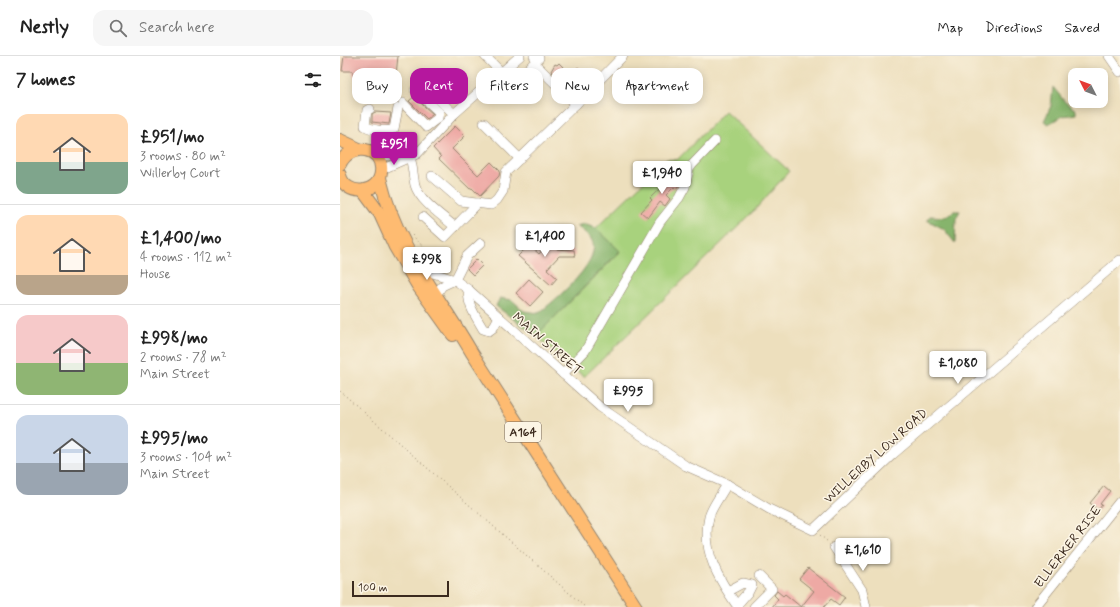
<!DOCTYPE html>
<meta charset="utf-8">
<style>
:root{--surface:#fff;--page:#f6f6f6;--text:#222;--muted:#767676;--line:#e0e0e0;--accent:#b5179e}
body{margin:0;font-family:Mynerve,sans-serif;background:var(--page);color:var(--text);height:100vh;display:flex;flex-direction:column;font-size:15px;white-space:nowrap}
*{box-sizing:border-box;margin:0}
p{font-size:13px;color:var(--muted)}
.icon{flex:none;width:22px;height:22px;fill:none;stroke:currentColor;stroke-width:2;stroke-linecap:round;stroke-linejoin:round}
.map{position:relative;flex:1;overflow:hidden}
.side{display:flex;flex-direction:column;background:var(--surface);width:340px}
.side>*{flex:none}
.hud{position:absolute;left:12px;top:12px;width:380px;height:36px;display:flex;gap:8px}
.needle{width:26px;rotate:312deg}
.fabs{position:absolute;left:728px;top:12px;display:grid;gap:8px}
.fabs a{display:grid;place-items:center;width:40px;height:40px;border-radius:8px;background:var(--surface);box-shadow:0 2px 10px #0003;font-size:20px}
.scale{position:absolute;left:12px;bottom:10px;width:97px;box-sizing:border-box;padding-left:4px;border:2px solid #3b2a1e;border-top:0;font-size:11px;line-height:14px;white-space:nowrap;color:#3b2a1e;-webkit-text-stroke:3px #fcf5e5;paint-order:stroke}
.price{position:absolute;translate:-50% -34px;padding:0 9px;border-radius:4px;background:#fff;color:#222;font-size:13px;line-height:26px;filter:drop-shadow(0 1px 2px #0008)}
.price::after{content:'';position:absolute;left:50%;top:24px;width:12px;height:9px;margin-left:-6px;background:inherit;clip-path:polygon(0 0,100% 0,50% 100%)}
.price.on{background:var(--accent);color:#fff}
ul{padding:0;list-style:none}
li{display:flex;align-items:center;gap:12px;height:100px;padding:0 16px}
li+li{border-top:1px solid var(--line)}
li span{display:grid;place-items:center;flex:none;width:112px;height:80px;border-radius:12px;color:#555}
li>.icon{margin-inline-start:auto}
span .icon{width:48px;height:48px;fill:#fffc;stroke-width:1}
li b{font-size:17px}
h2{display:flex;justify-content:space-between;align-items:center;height:48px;padding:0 16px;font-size:17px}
.tag{padding:0 14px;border-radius:12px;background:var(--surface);box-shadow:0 2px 10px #0003;font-size:14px;line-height:36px}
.tag.on{background:var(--accent);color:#fff}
header{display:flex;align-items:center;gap:24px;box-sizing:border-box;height:56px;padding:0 20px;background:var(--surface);border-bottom:1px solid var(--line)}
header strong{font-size:19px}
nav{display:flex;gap:22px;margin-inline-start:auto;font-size:14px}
.search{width:280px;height:36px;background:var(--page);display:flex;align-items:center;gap:10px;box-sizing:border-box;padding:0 14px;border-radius:12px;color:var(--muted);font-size:15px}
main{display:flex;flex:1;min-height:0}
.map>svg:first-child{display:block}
</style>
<header>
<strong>Nestly</strong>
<div class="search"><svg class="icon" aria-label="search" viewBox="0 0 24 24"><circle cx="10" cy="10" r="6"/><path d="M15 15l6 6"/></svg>Search here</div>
<nav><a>Map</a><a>Directions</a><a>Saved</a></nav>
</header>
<main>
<section class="side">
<h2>7 homes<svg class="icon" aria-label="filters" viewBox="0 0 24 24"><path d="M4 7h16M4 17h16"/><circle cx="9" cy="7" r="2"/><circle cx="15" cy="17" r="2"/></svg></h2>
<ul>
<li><span style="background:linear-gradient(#ffd9b3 60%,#7fa58c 0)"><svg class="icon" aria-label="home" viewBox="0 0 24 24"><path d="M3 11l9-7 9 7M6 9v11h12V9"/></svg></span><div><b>£951/mo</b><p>3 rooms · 80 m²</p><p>Willerby Court</p></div></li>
<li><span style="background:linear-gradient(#ffd9b3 75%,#b9a48a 0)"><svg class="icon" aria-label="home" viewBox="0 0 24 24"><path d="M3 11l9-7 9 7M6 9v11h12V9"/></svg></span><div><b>£1,400/mo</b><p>4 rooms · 112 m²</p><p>House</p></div></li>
<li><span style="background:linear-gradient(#f6c9c9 60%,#8fb573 0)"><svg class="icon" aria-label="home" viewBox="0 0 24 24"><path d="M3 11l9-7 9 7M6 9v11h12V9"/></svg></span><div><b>£998/mo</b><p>2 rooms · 78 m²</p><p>Main Street</p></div></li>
<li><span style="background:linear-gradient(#c9d6e8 60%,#9aa5b1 0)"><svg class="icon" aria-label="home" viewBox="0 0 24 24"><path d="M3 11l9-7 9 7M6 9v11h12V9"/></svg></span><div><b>£995/mo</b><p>3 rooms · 104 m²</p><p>Main Street</p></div></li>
</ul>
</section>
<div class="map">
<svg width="780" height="551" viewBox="0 0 780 551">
<rect width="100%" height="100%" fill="#fcf5e5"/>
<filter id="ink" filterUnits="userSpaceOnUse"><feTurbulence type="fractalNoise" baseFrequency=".025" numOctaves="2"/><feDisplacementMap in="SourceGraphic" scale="8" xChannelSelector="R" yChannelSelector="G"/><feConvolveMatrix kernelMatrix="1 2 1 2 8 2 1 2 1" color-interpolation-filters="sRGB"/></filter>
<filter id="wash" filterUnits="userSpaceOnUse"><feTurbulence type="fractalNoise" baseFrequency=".012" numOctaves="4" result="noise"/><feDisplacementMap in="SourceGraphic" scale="16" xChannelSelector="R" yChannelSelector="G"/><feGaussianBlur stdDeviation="0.9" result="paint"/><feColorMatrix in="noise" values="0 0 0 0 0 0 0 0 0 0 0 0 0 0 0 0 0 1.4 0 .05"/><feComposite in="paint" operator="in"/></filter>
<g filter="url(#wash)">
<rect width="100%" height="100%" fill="#eddfbd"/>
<!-- green -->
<path fill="#a8d27d" stroke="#727e4e" d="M385,55l64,60 -36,41 -169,165 -48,-41 84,-84 -24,-24 71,-69 10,1z"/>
<!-- forest -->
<g fill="#86b46c" stroke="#606f45">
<path d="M713,31l12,15 11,8v4l-13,2 -15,8 -4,-3 7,-15z"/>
<path d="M614,155h6l-4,7 -1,25 -11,-14 -17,-9 3,-4 14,1z"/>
<path d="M244,168l12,4 24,23 -84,85 -40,-30 4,-8 12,2 12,11 15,2c15,-12 60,-49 54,-70 -2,-7 -11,-13 -17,-17z"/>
</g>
<g id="blocks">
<!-- building -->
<g fill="#eea9a4">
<path d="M4,0h54l-2,19 -9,-1 -5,6 -10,5 -9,-1 -8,-5 -3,-8h-10z"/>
<path d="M219,7l7,7h9l3,-3 10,11 -15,14 -22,-21 4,-7 2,1z"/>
<path d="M74,41l19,17 -1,1 -5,4 -18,-18z"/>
<path d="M35,56l16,1 -2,11 -17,-2v-8z"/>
<path d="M115,70l10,10 -13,13 26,26 13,-13 9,9 -1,5 -19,20 -8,-8 -2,1 -31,-30 2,-2 -8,-9z"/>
<path d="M336,117l5,4 -2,8 -3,4 -2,-2 -8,8 4,4 -5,7 -5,-4 -12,16 -7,-6 11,-12 -2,-2z"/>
<path d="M208,175h8v18l18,1 1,6h-16l-12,13 10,9 -6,7 -33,-29 11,-11 10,9 8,-9z"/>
<path d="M137,203l6,6 -10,10 -6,-6z"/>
<path d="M189,223l14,13 -13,14 -14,-13z"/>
<path d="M764,430l6,5 -10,13 2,1 -4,5 -8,-7z"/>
<path d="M468,512l37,29 -6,8 -8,-6 -7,8h-52l6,-8 -4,-4 3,-4 6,5 2,-2 16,13 13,-16 -15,-12z"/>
</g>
</g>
</g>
<g filter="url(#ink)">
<use href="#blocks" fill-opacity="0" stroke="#94846e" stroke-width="1"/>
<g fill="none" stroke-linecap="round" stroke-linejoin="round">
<!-- minor casing -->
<g stroke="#94846e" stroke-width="10">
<g id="minor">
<path d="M145,0l16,16"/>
<path d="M769,0l11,16"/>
<path d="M195,8l41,40 47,-48"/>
<path d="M148,32l36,-15 15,-15 -5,-2"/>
<path d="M93,38l21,20"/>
<path d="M63,47l23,24 12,-9 1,-6 -24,-22"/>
<path d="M30,53l-3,1 -2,16c7,4 21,6 29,3l4,-21"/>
<path d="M144,67l36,36"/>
<path d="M34,98l9,2 29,-2"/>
<path d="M70,101c3,10 3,19 5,28 5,17 28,31 40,42"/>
<path d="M41,114l36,-16 37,-40 66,-58"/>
<path d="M92,120l29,25 30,4 6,-5 6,-9 3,-19 70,-68"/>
<path d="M83,161l22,20 33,-34"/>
<path d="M76,205l17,12 22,7 14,10 131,117 86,59 41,18 42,25 44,21 79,-75 228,-195"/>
<path d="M115,224l12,-24 14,-13"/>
<path d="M129,234c-3,14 8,28 14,39l6,2 4,-3 6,-11"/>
<path d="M96,239l6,-9 13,-6"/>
<path d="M223,318l22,-23 75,-129 19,-24 6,-11 4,-18 3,-4 23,-24"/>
<path d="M387,428c-5,10 -15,22 -18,33 -8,34 10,63 29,90"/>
<path d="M494,491l28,43 4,17"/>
<path d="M388,535l15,-8 9,2 -3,6 -12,14"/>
<path d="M414,551l18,-18 -13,-13"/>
<path d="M695,551l85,-106"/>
</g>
</g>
<!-- highway casing -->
<g stroke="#94846e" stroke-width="14">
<g id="highway">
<path d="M0,84l19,9"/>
<path d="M0,108c10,-22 44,-18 41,8 -2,23 -36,25 -41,3"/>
<path d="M40,122c16,68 58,116 92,175l164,254"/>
<path d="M23,135l17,23 15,33 23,39 35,49"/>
</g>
</g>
<!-- path -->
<g stroke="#94846e" stroke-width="1" stroke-dasharray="1 3" stroke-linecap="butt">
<path d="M72,179l31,32"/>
<path d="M0,335l245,216"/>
<path d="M480,479l8,7"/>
</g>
<!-- minor -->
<use href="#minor" stroke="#fff" stroke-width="9"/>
<!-- highway -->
<use href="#highway" stroke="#febb71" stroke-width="12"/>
</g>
</g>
<g text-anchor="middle" stroke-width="3" stroke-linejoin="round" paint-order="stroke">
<!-- shield labels -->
<rect fill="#fcf5e5" stroke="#75675a" stroke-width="1" x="165" y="366" width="36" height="20" rx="3"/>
<g font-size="12" font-weight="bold" fill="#3b2a1e">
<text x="183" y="380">A164</text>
</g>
<!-- street labels -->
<g font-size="13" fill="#3b2a1e" stroke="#fcf5e5">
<text transform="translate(208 287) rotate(41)" y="5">MAIN STREET</text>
<text transform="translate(535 399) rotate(-42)" y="5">WILLERBY LOW ROAD</text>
<text transform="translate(727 490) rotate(-52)" y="5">ELLERKER RISE</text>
</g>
</g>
</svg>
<div class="fabs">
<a><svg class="needle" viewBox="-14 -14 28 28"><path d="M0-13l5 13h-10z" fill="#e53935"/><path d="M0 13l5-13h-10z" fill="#767676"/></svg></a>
</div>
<div class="scale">100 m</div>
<b class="price on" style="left:54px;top:110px">£951</b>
<b class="price" style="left:322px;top:139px">£1,940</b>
<b class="price" style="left:205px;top:202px">£1,400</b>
<b class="price" style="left:87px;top:225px">£998</b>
<b class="price" style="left:618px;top:329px">£1,080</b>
<b class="price" style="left:288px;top:357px">£995</b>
<b class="price" style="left:523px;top:516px">£1,610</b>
<div class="hud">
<a class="tag">Buy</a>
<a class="tag on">Rent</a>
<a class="tag">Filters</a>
<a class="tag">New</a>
<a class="tag">Apartment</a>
</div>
</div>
</main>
